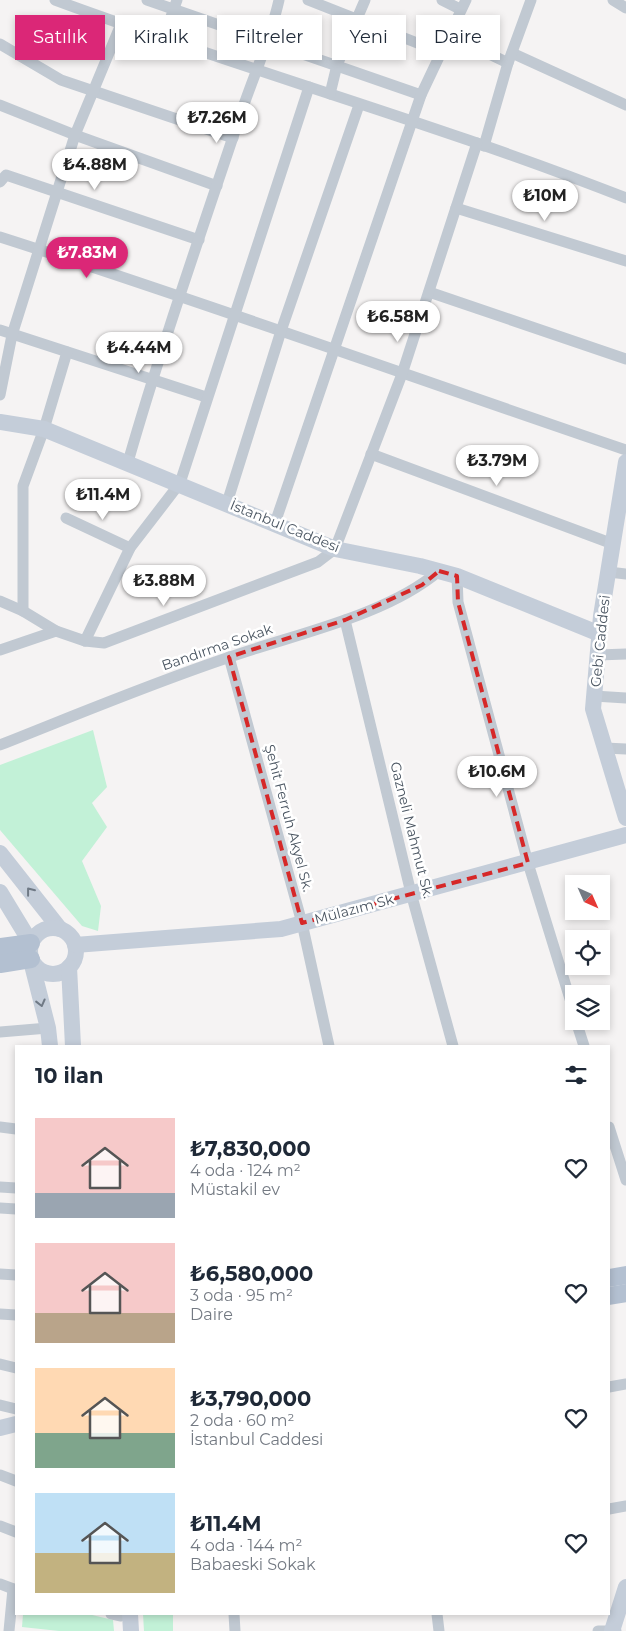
<!DOCTYPE html>
<html lang="tr">
<meta charset="utf-8">
<style>
:root{--surface:#fff;--page:#f6f6f7;--text:#1f2937;--muted:#747a83;--accent:#db2777}
body{margin:0;font-family:Montserrat,sans-serif;background:var(--page);color:var(--text);height:100vh;display:flex;flex-direction:column;font-size:19px;white-space:nowrap}
*{box-sizing:border-box;margin:0}
p{font-size:16px;color:var(--muted)}
.icon{flex:none;width:28px;height:28px;fill:none;stroke:currentColor;stroke-width:2;stroke-linecap:round;stroke-linejoin:round}
.map{position:relative;flex:1;overflow:hidden}
.sheet{position:absolute;left:15px;top:1045px;width:595px;height:570px;display:flex;flex-direction:column;background:var(--surface);border-radius:0px;box-shadow:0 2px 8px #0003}
.sheet>*{flex:none}
.top-card{position:absolute;left:15px;top:15px;width:596px;height:45px;display:flex;gap:10px}
.needle{width:32px;rotate:135deg}
.fabs{position:absolute;left:565px;top:875px;display:grid;gap:10px}
.fabs a{display:grid;place-items:center;width:45px;height:45px;border-radius:0px;background:var(--surface);box-shadow:0 2px 8px #0003;font-size:25px}
.price{position:absolute;translate:-50% -42px;padding:0 11px;border-radius:18px;background:#fff;color:#222;font-size:16px;line-height:32px;filter:drop-shadow(0 1px 2px #0008)}
.price::after{content:'';position:absolute;left:50%;top:30px;width:15px;height:11px;margin-left:-8px;background:inherit;clip-path:polygon(0 0,100% 0,50% 100%)}
.price.on{background:var(--accent);color:#fff}
ul{padding:0;list-style:none}
li{display:flex;align-items:center;gap:15px;height:125px;padding:0 20px}
li span{display:grid;place-items:center;flex:none;width:140px;height:100px;border-radius:0px;color:#555}
li>.icon{margin-inline-start:auto}
span .icon{width:60px;height:60px;fill:#fffc;stroke-width:1}
li b{font-size:21px}
h2{display:flex;justify-content:space-between;align-items:center;height:60px;padding:0 20px;font-size:21px}
.chip{padding:0 18px;border-radius:0px;background:var(--surface);box-shadow:0 2px 8px #0003;font-size:18px;line-height:45px}
.chip.on{background:var(--accent);color:#fff}
.map>svg:first-child{display:block}
</style>
<div class="map">
<svg width="626" height="1631" viewBox="0 0 626 1631">
<rect width="100%" height="100%" fill="#f5f3f3"/>
<!-- green -->
<g fill="#c2f1d7">
<path d="M93,730l14,57 -15,16 15,24 -25,34 19,45 -3,25 -16,-5 -82,-96v-65z"/>
<path d="M23,1614h65l25,6 1,11h-55l-37,-4z"/>
<path d="M143,1614h30v17h-29z"/>
</g>
<g fill="none" stroke-linecap="round" stroke-linejoin="round">
<!-- street -->
<g stroke="#c1c9d2" stroke-width="11">
<path d="M55,0c189,70 384,124 571,198"/>
<path d="M147,0l274,95"/>
<path d="M308,0l132,52"/>
<path d="M442,0l18,9"/>
<path d="M613,0l13,8"/>
<path d="M448,34l60,29"/>
<path d="M163,39l14,-39"/>
<path d="M0,44l61,36 172,58"/>
<path d="M512,53l114,52"/>
<path d="M330,94l7,-29 28,-65"/>
<path d="M0,105l75,30 142,51"/>
<path d="M484,146l24,-83 23,-63"/>
<path d="M0,182l6,-7 193,65"/>
<path d="M456,208l170,53"/>
<path d="M0,237c210,67 417,142 626,213"/>
<path d="M429,292l197,67"/>
<path d="M0,330l206,67"/>
<path d="M0,395l12,-60 63,-200 46,-111"/>
<path d="M371,454l242,90"/>
<path d="M128,462c33,-115 73,-229 111,-343 13,-40 31,-78 40,-119"/>
<path d="M227,503l54,-172 78,-226"/>
<path d="M66,518l64,30"/>
<path d="M275,523l146,-428 45,-95"/>
<path d="M609,572l17,2"/>
<path d="M457,576l1,26 70,261 46,149"/>
<path d="M0,601l23,10 33,20"/>
<path d="M23,611v-125l21,-57 23,-77"/>
<path d="M345,620l66,273 42,153"/>
<path d="M85,641l45,-93 50,-65 129,-396"/>
<path d="M0,650l56,-19 29,10 19,2 214,-81 17,-13 67,-175 75,-231"/>
<path d="M598,655l28,-1"/>
<path d="M229,657l73,266 27,123"/>
<path d="M594,696l32,2"/>
<path d="M0,745c76,-30 152,-62 230,-88 65,-23 156,-41 209,-86"/>
<path d="M605,748l21,1"/>
<path d="M576,1021l8,25"/>
<path d="M0,1032l48,-4"/>
<path d="M0,1127l16,2"/>
<path d="M609,1127l17,53"/>
<path d="M0,1187l16,1"/>
<path d="M0,1208l16,1"/>
<path d="M0,1274l16,1"/>
<path d="M0,1314l16,1"/>
<path d="M0,1364l16,4"/>
<path d="M609,1387l17,-3"/>
<path d="M0,1405l16,4"/>
<path d="M0,1475l16,6"/>
<path d="M609,1509l17,-3"/>
<path d="M0,1526l16,6"/>
<path d="M0,1584l16,6"/>
<path d="M111,1614l9,2"/>
<path d="M234,1614l1,17"/>
<path d="M437,1614l2,17"/>
<path d="M9,1631l4,-42"/>
<path d="M598,1631h18"/>
</g>
<!-- secondary -->
<g stroke="#c4cdd9" stroke-width="16">
<path d="M0,422l44,7 291,120 85,17 37,10 143,58"/>
<path d="M626,462l-25,154 -8,93 33,109"/>
<path d="M0,853l60,76"/>
<path d="M0,892l31,51"/>
<circle cx="53" cy="951" r="23"/>
<path d="M75,945l206,-16 345,-94"/>
<path d="M31,961l17,67 2,18"/>
<path d="M69,967l4,79"/>
<path d="M0,1428l16,-4"/>
<path d="M130,1614l1,17"/>
<path d="M612,1631l14,-44"/>
</g>
<!-- primary -->
<g stroke="#b3c0d1" stroke-width="18">
<path d="M0,947l31,-4"/>
<path d="M0,964l31,-5"/>
<path d="M609,1278l17,-3"/>
<path d="M609,1296l17,-3"/>
</g>
</g>
<!-- one-way arrows -->
<defs><path id="oneway-chevron" d="M-2-3.5L2.5 0L-2 3.5" fill="none" stroke-width="1.6" stroke-linecap="round" stroke-linejoin="round" transform="scale(1.25)"/></defs>
<g stroke="#6f7985">
<use href="#oneway-chevron" transform="translate(30 891) rotate(-128)"/>
<use href="#oneway-chevron" transform="translate(41 1003) rotate(76)"/>
</g>
<!-- marked area -->
<path fill="none" stroke="#d62828" stroke-width="4" stroke-dasharray="10 6" stroke-linejoin="round" d="M439,571l18,5 1,26 70,261 -226,60 -73,-266 116,-37 77,-35z"/>
<g text-anchor="middle" stroke-width="5" stroke-linejoin="round" paint-order="stroke">
<!-- street labels -->
<g font-size="14" fill="#4a5561" stroke="#fff">
<text transform="translate(285 526) rotate(22)" y="5">İstanbul Caddesi</text>
<text transform="translate(600 641) rotate(-84)" y="5">Gebi Caddesi</text>
<text transform="translate(217 647) rotate(-19)" y="5">Bandırma Sokak</text>
<text transform="translate(289 818) rotate(75)" y="5">Şehit Ferruh Akyel Sk.</text>
<text transform="translate(412 830) rotate(76)" y="5">Gazneli Mahmut Sk.</text>
<text transform="translate(354 909) rotate(-15)" y="5">Mülazım Sk</text>
</g>
</g>
</svg>
<div class="fabs">
<a><svg class="needle" viewBox="-14 -14 28 28"><path d="M0-13l5 13h-10z" fill="#e53935"/><path d="M0 13l5-13h-10z" fill="#747a83"/></svg></a>
<a><svg class="icon" aria-label="locate" viewBox="0 0 24 24"><circle cx="12" cy="12" r="6"/><path d="M12 2v4M12 18v4M2 12h4M18 12h4"/></svg></a>
<a><svg class="icon" aria-label="layers" viewBox="0 0 24 24"><path d="M12 4l9 5-9 5-9-5zM3 14l9 5 9-5"/></svg></a>
</div>
<b class="price" style="left:217px;top:144px">₺7.26M</b>
<b class="price" style="left:95px;top:191px">₺4.88M</b>
<b class="price" style="left:545px;top:222px">₺10M</b>
<b class="price on" style="left:87px;top:279px">₺7.83M</b>
<b class="price" style="left:398px;top:343px">₺6.58M</b>
<b class="price" style="left:139px;top:374px">₺4.44M</b>
<b class="price" style="left:497px;top:487px">₺3.79M</b>
<b class="price" style="left:103px;top:521px">₺11.4M</b>
<b class="price" style="left:164px;top:607px">₺3.88M</b>
<b class="price" style="left:497px;top:798px">₺10.6M</b>
<div class="top-card">
<a class="chip on">Satılık</a>
<a class="chip">Kiralık</a>
<a class="chip">Filtreler</a>
<a class="chip">Yeni</a>
<a class="chip">Daire</a>
</div>
<section class="sheet">
<h2>10 ilan<svg class="icon" aria-label="filters" viewBox="0 0 24 24"><path d="M4 7h16M4 17h16"/><circle cx="9" cy="7" r="2"/><circle cx="15" cy="17" r="2"/></svg></h2>
<ul>
<li><span style="background:linear-gradient(#f6c9c9 75%,#9aa5b1 0)"><svg class="icon" aria-label="home" viewBox="0 0 24 24"><path d="M3 11l9-7 9 7M6 9v11h12V9"/></svg></span><div><b>₺7,830,000</b><p>4 oda · 124 m²</p><p>Müstakil ev</p></div><svg class="icon" aria-label="heart" viewBox="0 0 24 24"><path d="M12 20l-8-8c-3-5 5-10 8-4 3-6 11-1 8 4z"/></svg></li>
<li><span style="background:linear-gradient(#f6c9c9 70%,#b9a48a 0)"><svg class="icon" aria-label="home" viewBox="0 0 24 24"><path d="M3 11l9-7 9 7M6 9v11h12V9"/></svg></span><div><b>₺6,580,000</b><p>3 oda · 95 m²</p><p>Daire</p></div><svg class="icon" aria-label="heart" viewBox="0 0 24 24"><path d="M12 20l-8-8c-3-5 5-10 8-4 3-6 11-1 8 4z"/></svg></li>
<li><span style="background:linear-gradient(#ffd9b3 65%,#7fa58c 0)"><svg class="icon" aria-label="home" viewBox="0 0 24 24"><path d="M3 11l9-7 9 7M6 9v11h12V9"/></svg></span><div><b>₺3,790,000</b><p>2 oda · 60 m²</p><p>İstanbul Caddesi</p></div><svg class="icon" aria-label="heart" viewBox="0 0 24 24"><path d="M12 20l-8-8c-3-5 5-10 8-4 3-6 11-1 8 4z"/></svg></li>
<li><span style="background:linear-gradient(#bfe0f5 60%,#c2b280 0)"><svg class="icon" aria-label="home" viewBox="0 0 24 24"><path d="M3 11l9-7 9 7M6 9v11h12V9"/></svg></span><div><b>₺11.4M</b><p>4 oda · 144 m²</p><p>Babaeski Sokak</p></div><svg class="icon" aria-label="heart" viewBox="0 0 24 24"><path d="M12 20l-8-8c-3-5 5-10 8-4 3-6 11-1 8 4z"/></svg></li>
</ul>
</section>
</div>
